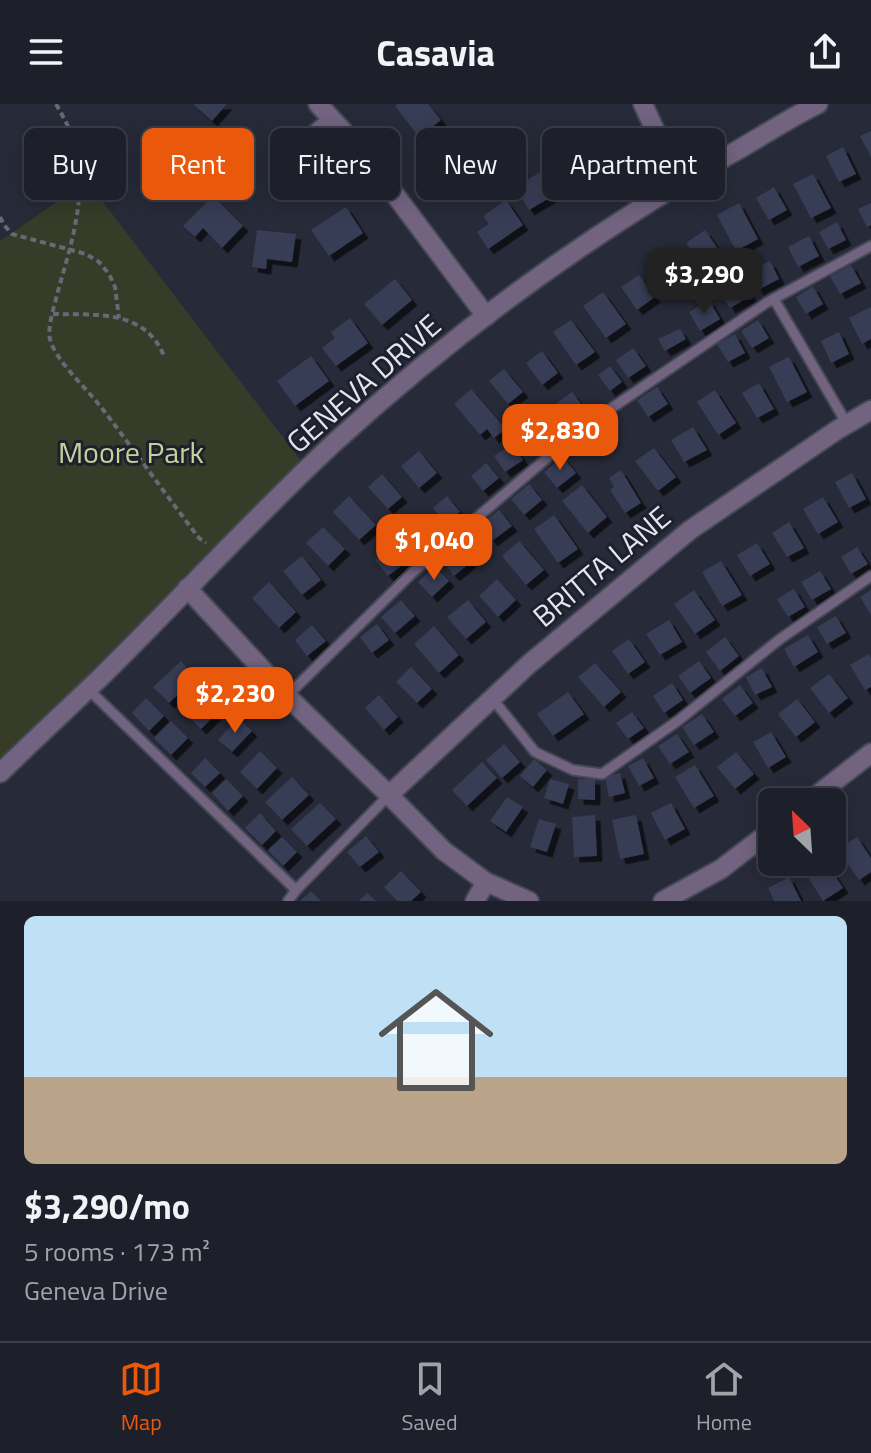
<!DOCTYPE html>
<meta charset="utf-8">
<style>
:root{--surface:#1d202a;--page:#2a2d36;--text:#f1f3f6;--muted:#a0a3a8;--line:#3b3e47;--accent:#ea580c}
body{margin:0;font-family:"Titillium Web",sans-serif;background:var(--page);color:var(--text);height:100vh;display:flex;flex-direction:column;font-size:30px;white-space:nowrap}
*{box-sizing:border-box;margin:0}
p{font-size:26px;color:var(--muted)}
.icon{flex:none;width:44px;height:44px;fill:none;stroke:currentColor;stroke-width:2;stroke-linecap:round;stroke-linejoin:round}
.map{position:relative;height:797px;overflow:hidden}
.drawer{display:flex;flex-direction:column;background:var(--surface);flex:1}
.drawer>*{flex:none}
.top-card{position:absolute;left:24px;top:24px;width:824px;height:72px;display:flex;gap:16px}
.needle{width:52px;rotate:335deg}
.tools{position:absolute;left:758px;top:684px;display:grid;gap:16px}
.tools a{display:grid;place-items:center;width:88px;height:88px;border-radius:12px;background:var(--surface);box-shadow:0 4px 20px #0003,0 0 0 2px var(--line);font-size:40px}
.price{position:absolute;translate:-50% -68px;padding:0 18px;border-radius:16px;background:var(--accent);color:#fff;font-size:26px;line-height:52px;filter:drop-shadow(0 2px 4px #0008)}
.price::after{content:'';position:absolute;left:50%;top:48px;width:24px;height:18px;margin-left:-12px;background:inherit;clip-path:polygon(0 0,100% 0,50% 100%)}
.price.current{background:#222;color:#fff}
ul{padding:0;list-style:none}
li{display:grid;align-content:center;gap:16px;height:424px;padding:0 24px}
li+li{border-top:2px solid var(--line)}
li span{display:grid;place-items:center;height:248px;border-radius:12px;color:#555}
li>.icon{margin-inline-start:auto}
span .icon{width:144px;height:144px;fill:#fffc;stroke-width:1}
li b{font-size:34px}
.pill{padding:0 28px;border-radius:12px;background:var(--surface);box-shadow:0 4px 20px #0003,0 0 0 2px var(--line);font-size:28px;line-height:72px}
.pill.current{background:var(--accent);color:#fff}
header{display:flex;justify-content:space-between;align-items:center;height:104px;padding:0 24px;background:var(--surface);font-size:36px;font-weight:700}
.tabs{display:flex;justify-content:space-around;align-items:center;height:112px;border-top:2px solid var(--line);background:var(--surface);font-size:22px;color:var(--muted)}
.tabs a{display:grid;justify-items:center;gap:4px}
.tabs .current{color:var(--accent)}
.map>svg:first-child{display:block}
</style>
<header><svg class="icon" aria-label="menu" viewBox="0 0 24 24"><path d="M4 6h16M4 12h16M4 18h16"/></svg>Casavia<svg class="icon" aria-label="share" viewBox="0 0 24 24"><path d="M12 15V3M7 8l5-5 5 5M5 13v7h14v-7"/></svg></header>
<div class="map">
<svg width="871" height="797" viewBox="0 0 871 797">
<defs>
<filter id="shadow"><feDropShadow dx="5.5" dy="5.5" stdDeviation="0" flood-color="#0009"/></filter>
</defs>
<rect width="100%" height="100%" fill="#272a38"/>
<!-- green -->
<path fill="#373c29" d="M87,77l217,284 -220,221 -84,73v-518z"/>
<!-- building -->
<g fill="#383c56" filter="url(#shadow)">
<path d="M193,0h34l-15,17z"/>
<path d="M397,0h31l13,16 -22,17 -24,-31z"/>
<path d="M578,23l8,14 13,-8 16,26 -36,21 -16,-27 9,-5 -7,-13z"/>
<path d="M871,27v26l-11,-21z"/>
<path d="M453,31l12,17 -5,4 10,14 -18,14 -23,-32z"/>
<path d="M202,38l5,39 -28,3 -4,-39z"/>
<path d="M843,43l13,27 -17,8 -13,-26z"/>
<path d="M549,63l14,23 -34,20 -14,-23z"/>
<path d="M813,70l18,34 -20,10 -18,-34z"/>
<path d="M774,83l13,23 -18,10 -13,-22z"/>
<path d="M213,92l30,30 -21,22 -19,-20 -8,9 -12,-11z"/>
<path d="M506,96l17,25 -35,24 -11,-17 12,-8 -6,-8z"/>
<path d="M739,99l19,36 -22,12 -19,-36z"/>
<path d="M871,99v22l-4,2 -9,-18z"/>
<path d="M346,103l17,26 -34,23 -18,-26z"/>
<path d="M837,118l9,18 -18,9 -9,-17z"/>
<path d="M257,126l39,4 -4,28 -25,-3 -1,10 -14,-2z"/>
<path d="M705,126l22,32 -19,13 -22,-32z"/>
<path d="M809,132l10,20 -21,11 -10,-20z"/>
<path d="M674,152l16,24 -19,13 -16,-23z"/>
<path d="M770,157l9,18 -21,11 -9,-18z"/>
<path d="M851,161l10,18 -21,11 -10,-18z"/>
<path d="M736,166l15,26 -21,12 -15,-25z"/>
<path d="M639,171l16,22 -18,13 -16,-23z"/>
<path d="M395,175l17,21 -30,25 -18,-21z"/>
<path d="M813,182l10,18 -17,10 -10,-17z"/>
<path d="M603,188l23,32 -20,14 -23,-32z"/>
<path d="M709,196l11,19 -20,12 -11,-19z"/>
<path d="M871,203v32l-9,5 -13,-26z"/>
<path d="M350,214l18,25 -32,23 -14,-18 13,-10 -4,-6z"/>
<path d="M571,216l24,32 -19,13 -23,-33z"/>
<path d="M758,216l11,18 -17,10 -11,-17z"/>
<path d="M680,225l6,10 -21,12 -7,-12z"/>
<path d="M839,228l10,22 -18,9 -10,-22z"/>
<path d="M735,230l10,19 -17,9 -11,-18z"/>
<path d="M633,244l13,18 -18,12 -12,-18z"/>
<path d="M542,247l16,22 -16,12 -16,-22z"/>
<path d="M311,252l18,25 -34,25 -18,-25z"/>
<path d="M789,253l18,35 -20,10 -18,-35z"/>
<path d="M610,262l12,16 -12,9 -12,-16z"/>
<path d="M504,265l19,23 -15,12 -19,-23z"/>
<path d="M759,279l15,26 -17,9 -15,-25z"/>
<path d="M657,283l11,17 -20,13 -11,-17z"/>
<path d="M471,285l35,40 -12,9 -7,-9 -7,6 -26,-31z"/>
<path d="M715,286l21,33 -18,12 -21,-33z"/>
<path d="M572,288l13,17 -18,14 -14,-17z"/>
<path d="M548,309l12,18 -19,13 -12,-17z"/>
<path d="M693,323l14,23 -23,12 -13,-22z"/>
<path d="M512,340l11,16 -18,12 -11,-16z"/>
<path d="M654,344l22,29 -18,14 -23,-30z"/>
<path d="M419,347l18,22 -18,15 -18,-22z"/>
<path d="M563,353l13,16 -19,15 -13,-16z"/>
<path d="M486,359l13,15 -16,13 -12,-15z"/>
<path d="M621,366l20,33 -16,10 -15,-23 4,-3 -5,-9z"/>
<path d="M852,369l14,26 -17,9 -14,-26z"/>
<path d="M382,370l20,23 -14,12 -20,-22z"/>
<path d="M529,380l13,16 -18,15 -13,-16z"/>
<path d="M582,381l25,32 -19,16 -26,-32z"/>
<path d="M349,392l27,29 -17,15 -26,-28z"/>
<path d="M447,392l13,16 -15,11 -12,-15z"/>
<path d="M823,393l15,25 -20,12 -15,-25z"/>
<path d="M499,406l13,16 -20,15 -12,-16z"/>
<path d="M427,410l13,15 -15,13 -13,-14z"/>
<path d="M554,411l24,34 -20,14 -24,-34z"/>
<path d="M789,418l15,26 -17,9 -15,-24z"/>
<path d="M323,423l22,22 -17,17 -22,-23z"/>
<path d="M519,437l25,29 -18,15 -24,-29z"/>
<path d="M757,439l13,21 -20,12 -13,-21z"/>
<path d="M457,442l14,16 -17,14 -13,-16z"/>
<path d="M393,443l12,16 -17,13 -13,-16z"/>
<path d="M857,443l11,17 -17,10 -10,-17z"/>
<path d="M302,452l19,24 -19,15 -19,-24z"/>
<path d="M721,457l21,34 -20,11 -20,-34z"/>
<path d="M435,462l14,15 -17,16 -14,-15z"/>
<path d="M820,467l11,18 -19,11 -11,-18z"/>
<path d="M497,475l19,21 -18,17 -19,-21z"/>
<path d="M269,478l27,30 -17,16 -27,-30z"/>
<path d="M794,485l11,18 -17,10 -11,-18z"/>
<path d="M694,486l21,30 -20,14 -21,-30z"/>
<path d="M871,486v25l-11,-18z"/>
<path d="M401,496l14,16 -20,17 -14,-16z"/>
<path d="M468,496l18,22 -20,17 -19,-22z"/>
<path d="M836,512l10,17 -19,11 -10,-17z"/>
<path d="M669,516l13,22 -22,13 -14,-21z"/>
<path d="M377,520l12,16 -17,13 -12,-16z"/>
<path d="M312,521l14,16 -19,15 -12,-16z"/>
<path d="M434,522l25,29 -20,18 -25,-29z"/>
<path d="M808,531l10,17 -24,15 -10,-18z"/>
<path d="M725,533l14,19 -19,15 -14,-19z"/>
<path d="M629,535l16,23 -17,12 -16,-23z"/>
<path d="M869,550l2,4v29l-6,3 -15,-25z"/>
<path d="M181,557l15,17 -27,25 -16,-16z"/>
<path d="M699,557l12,17 -21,15 -12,-17z"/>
<path d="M595,559l26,29 -17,15 -26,-30z"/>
<path d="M411,563l21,22 -15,14 -21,-21z"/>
<path d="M762,564l10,19 -17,8 -9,-18z"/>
<path d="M829,570l19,24 -19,15 -19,-25z"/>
<path d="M672,579l11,17 -19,13 -11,-17z"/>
<path d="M740,581l13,18 -18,13 -13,-17z"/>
<path d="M210,582l17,17 -26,26 -17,-17z"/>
<path d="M568,588l16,22 -31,22 -16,-22z"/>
<path d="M379,591l19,22 -14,13 -19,-22z"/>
<path d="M146,594l18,18 -15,15 -17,-18z"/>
<path d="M797,595l18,23 -19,15 -18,-23z"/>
<path d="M632,608l12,16 -16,11 -12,-16z"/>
<path d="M702,610l12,18 -20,13 -12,-18z"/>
<path d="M238,614l14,13 -20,21 -14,-12z"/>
<path d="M171,617l17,17 -17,17 -17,-17z"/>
<path d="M771,628l15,25 -18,11 -15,-26z"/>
<path d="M677,630l12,18 -19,12 -12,-18z"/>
<path d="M504,640l16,18 -18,16 -16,-18z"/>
<path d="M260,647l17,17 -20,21 -17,-17z"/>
<path d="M736,648l18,22 -19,15 -18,-22z"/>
<path d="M205,654l15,15 -15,14 -14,-14z"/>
<path d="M643,654l11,20 -15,8 -11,-20z"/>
<path d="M534,655l13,11 -14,17 -13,-11z"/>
<path d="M482,658l15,16 -30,28 -15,-16z"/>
<path d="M695,661l19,31 -20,12 -19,-31z"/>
<path d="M620,669l5,20 -16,4 -4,-20z"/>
<path d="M292,673l17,18 -27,25 -17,-18z"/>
<path d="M226,675l17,17 -15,15 -16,-18z"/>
<path d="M550,675l19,5 -6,20 -19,-6z"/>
<path d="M578,675h17v21l-17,-1z"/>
<path d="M507,693l16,10 -17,25 -16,-11z"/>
<path d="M320,699l16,16 -29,27 -16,-17z"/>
<path d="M671,699l14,26 -20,11 -14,-27z"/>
<path d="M260,709l16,18 -14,14 -17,-17z"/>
<path d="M595,711l2,41 -23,1 -2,-40z"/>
<path d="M636,711l8,39 -24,5 -8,-39z"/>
<path d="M539,715l17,5 -9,28 -17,-5z"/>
<path d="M366,732l13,16 -19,15 -13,-15z"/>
<path d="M282,733l15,15 -14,14 -15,-16z"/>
<path d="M857,733l14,21v14l-12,8 -21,-31z"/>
<path d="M807,758h19l17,26 -20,13 -22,-35z"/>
<path d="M401,767l20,21 -10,9h-14l-13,-14z"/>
<path d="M789,773l12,24h-27l-6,-13z"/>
<path d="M311,787l10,10h-21z"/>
<path d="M367,789l9,8h-17z"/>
</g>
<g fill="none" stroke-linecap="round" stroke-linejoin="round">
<!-- lane casing -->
<g stroke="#454855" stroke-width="13">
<g id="lane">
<path d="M285,50l45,-38"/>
<path d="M774,195l73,125"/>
<path d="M88,585l208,201"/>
<path d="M287,592l126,-124 168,-143 185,-126 105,-57"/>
<path d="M492,594l43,54 38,18 29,4 77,-54 101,-81 91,-63"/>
<path d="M288,797l8,-11 93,-95"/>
</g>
</g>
<!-- street casing -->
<g stroke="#454855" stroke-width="22">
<g id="street">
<path d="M318,0l48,52 120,160"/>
<path d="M643,0l36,79"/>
<path d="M187,484l100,108 102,99 55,56 42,31 43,19"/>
<path d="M0,669c33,-32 67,-64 101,-96 78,-77 153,-160 234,-235 120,-110 253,-207 394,-287 30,-17 59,-36 89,-51"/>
<path d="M389,691l140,-131 161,-134 147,-100 34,-20"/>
<path d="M808,698l63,-49"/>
<path d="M475,797l11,-19"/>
<path d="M663,797l58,-32 51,-39"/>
</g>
</g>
<!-- path -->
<g stroke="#666976" stroke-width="4" stroke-dasharray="6 4" stroke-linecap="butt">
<path d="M56,0c8,14 16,28 20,44 11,49 -5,97 -18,143 -3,13 -11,36 -8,48 5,21 37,50 51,68 33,43 65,88 98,131l7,5"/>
<path d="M0,113l4,8 8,9 74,20 13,8 10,12 6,13 4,31"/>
<path d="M53,210c42,1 92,-5 111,42"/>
</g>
<!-- lane -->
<use href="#lane" stroke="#726481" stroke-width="9"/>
<!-- street -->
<use href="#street" stroke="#726481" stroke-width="18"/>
</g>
<g text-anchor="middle" stroke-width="6" stroke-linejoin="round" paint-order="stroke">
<!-- street labels -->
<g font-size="30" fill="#e3e5ef" stroke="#1e202e">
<text transform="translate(364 280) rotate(-41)" y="10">GENEVA DRIVE</text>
<text transform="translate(602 463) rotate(-40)" y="10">BRITTA LANE</text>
</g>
<!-- park labels -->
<g font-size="30" fill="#c3d29b" stroke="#1e202e">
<text x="131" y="359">Moore Park</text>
</g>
</g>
</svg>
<div class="tools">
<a><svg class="needle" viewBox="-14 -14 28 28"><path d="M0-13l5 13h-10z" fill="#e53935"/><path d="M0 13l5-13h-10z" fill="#a0a3a8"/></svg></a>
</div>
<b class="price current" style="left:704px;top:212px">$3,290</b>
<b class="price" style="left:560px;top:368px">$2,830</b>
<b class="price" style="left:434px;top:478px">$1,040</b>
<b class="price" style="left:235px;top:631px">$2,230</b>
<div class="top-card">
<a class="pill">Buy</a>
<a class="pill current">Rent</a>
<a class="pill">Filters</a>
<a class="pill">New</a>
<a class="pill">Apartment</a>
</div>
</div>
<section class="drawer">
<ul>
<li><span style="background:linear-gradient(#bfe0f5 65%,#b9a48a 0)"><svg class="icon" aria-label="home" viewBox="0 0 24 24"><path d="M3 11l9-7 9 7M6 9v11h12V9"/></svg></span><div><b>$3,290/mo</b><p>5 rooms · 173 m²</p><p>Geneva Drive</p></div></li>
</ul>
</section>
<nav class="tabs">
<a class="current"><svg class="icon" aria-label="map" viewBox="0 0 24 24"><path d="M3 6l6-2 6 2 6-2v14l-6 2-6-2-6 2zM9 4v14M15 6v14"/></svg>Map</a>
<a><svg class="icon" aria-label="saved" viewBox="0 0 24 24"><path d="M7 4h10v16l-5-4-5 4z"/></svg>Saved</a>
<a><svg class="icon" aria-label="home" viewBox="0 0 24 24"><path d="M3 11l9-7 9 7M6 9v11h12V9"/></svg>Home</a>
</nav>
